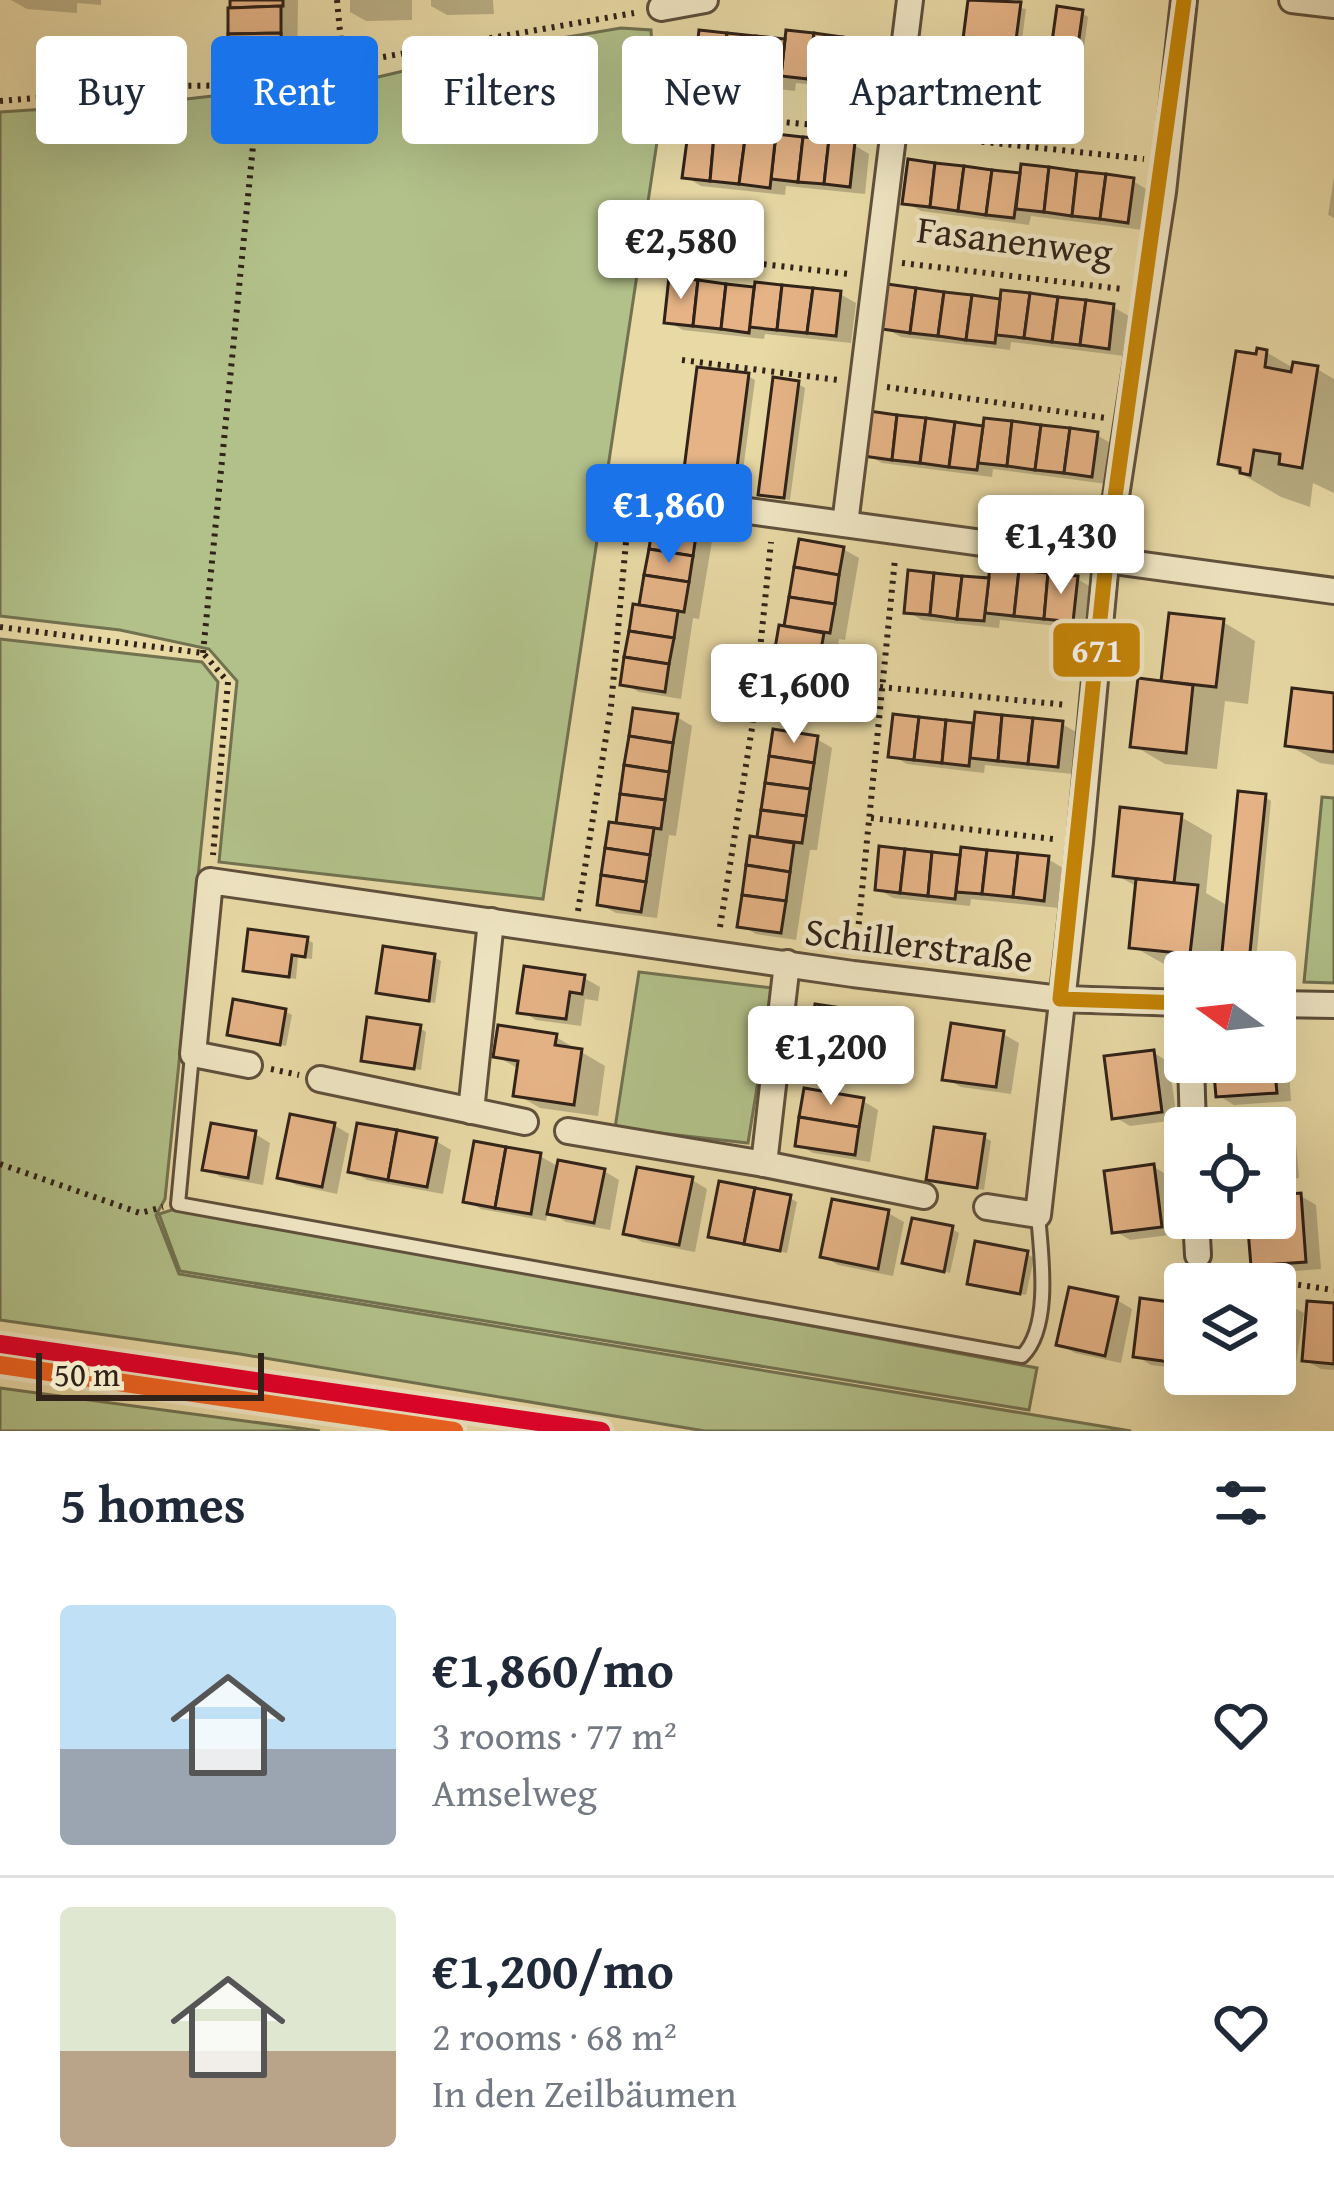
<!DOCTYPE html>
<meta charset="utf-8">
<style>
:root{--surface:#fff;--page:#f2f2f3;--text:#1f2937;--muted:#747a83;--line:#e0e1e3;--accent:#1a73e8}
body{margin:0;font-family:"Gentium Book Plus",serif;background:var(--page);color:var(--text);height:100vh;display:flex;flex-direction:column;font-size:45px;white-space:nowrap}
*{box-sizing:border-box;margin:0}
p{font-size:39px;color:var(--muted)}
.icon{flex:none;width:66px;height:66px;fill:none;stroke:currentColor;stroke-width:2;stroke-linecap:round;stroke-linejoin:round}
.map{position:relative;height:1431px;overflow:hidden}
.side{display:flex;flex-direction:column;background:var(--surface);flex:1}
.side>*{flex:none}
.guide{position:absolute;left:36px;top:36px;width:1263px;height:108px;display:flex;gap:24px}
.needle{width:78px;rotate:285deg}
.controls{position:absolute;left:1164px;top:951px;display:grid;gap:24px}
.controls a{display:grid;place-items:center;width:132px;height:132px;border-radius:12px;background:var(--surface);box-shadow:0 12px 48px #0002;font-size:60px}
.scale{position:absolute;left:36px;bottom:30px;width:228px;box-sizing:border-box;padding-left:12px;border:6px solid #312319;border-top:0;font-size:33px;line-height:42px;white-space:nowrap;color:#312319;-webkit-text-stroke:9px #f0e6c4;paint-order:stroke}
.price{position:absolute;translate:-50% -102px;padding:0 27px;border-radius:12px;background:#fff;color:#222;font-size:39px;line-height:78px;filter:drop-shadow(0 3px 6px #0008)}
.price::after{content:'';position:absolute;left:50%;top:72px;width:36px;height:27px;margin-left:-18px;background:inherit;clip-path:polygon(0 0,100% 0,50% 100%)}
.price.selected{background:var(--accent);color:#fff}
ul{padding:0;list-style:none}
li{display:flex;align-items:center;gap:36px;height:300px;padding:0 60px}
li+li{border-top:3px solid var(--line)}
li span{display:grid;place-items:center;flex:none;width:336px;height:240px;border-radius:12px;color:#555}
li>.icon{margin-inline-start:auto}
span .icon{width:144px;height:144px;fill:#fffc;stroke-width:1}
li b{font-size:51px}
h2{display:flex;justify-content:space-between;align-items:center;height:144px;padding:0 60px;font-size:51px}
.pill{padding:0 42px;border-radius:12px;background:var(--surface);box-shadow:0 12px 48px #0002;font-size:42px;line-height:108px}
.pill.selected{background:var(--accent);color:#fff}
.map>svg:first-child{display:block}
</style>
<div class="map">
<svg width="1334" height="1431" viewBox="0 0 1334 1431">
<rect width="100%" height="100%" fill="#e8d9a5"/>
<filter id="stains"><feTurbulence type="fractalNoise" baseFrequency=".00167" numOctaves="4"/><feColorMatrix values="0 0 0 0 .2 0 0 0 0 .09 0 0 0 0 .02 0 0 0 .5 -.17"/></filter>
<radialGradient id="worn" r=".72"><stop offset=".6" stop-color="#630" stop-opacity="0"/><stop offset="1" stop-color="#630" stop-opacity=".3"/></radialGradient>
<!-- green -->
<g fill="#b2c089" stroke="#727251" stroke-width="3">
<path d="M621,28l30,2 6,112 -114,757 -324,-37 18,-181 -28,-32 -89,-19 -120,-14v-504l169,-11 209,-24 124,-29z"/>
<path d="M0,639l202,23 16,20 -53,517 -9,16 23,59 952,157h-426l-465,-77 -240,-34z"/>
<path d="M1322,797l12,1v185l-30,-1z"/>
<path d="M639,972l134,16 -25,155 -133,-15z"/>
<path d="M178,1208l859,160 -8,42 -849,-139 -21,-57z"/>
<path d="M0,1388l320,43h-320z"/>
</g>
<!-- shadow -->
<g fill="#0003">
<path d="M11,0h90v5l-24,-2v10l-50,-4z"/>
<path d="M233,0h65l-1,66 -49,1 -16,-9z"/>
<path d="M350,0h62v20l-46,1 -16,-9z"/>
<path d="M431,0h62l1,14 -47,1 -16,-9z"/>
<path d="M971,0l55,9 -16,124 -55,-11z"/>
<path d="M1082,13l6,4 -16,123 -23,-3 -7,-4z"/>
<path d="M702,33l86,10h80l15,9 -4,40 -83,-9 -1,8 -82,-10 -16,-9z"/>
<path d="M690,136l88,10 76,-1 15,9 -4,40 -79,-8 -1,9 -84,-9 -15,-9z"/>
<path d="M910,163l112,14 111,4 15,9 -5,40 -112,-14 -2,9 -108,-14 -16,-9z"/>
<path d="M1334,177v41l-6,-3z"/>
<path d="M672,281l168,13 16,9 -5,40 -86,-9 -1,5 -81,-9 -16,-9z"/>
<path d="M890,288l113,14 110,5 16,9 -5,40 -113,-14 -1,8 -109,-13 -16,-9z"/>
<path d="M1266,352l29,17h22l17,10v114l-21,-10 -3,24 -29,-10 -60,-35 38,-104z"/>
<path d="M748,376l7,4 -15,113 -48,-6 -7,-4z"/>
<path d="M798,384l7,4 -15,112 -22,-3 -7,-4z"/>
<path d="M985,429l112,6 15,9 -5,40 -114,-15 -1,8 -110,-14 -16,-9z"/>
<path d="M696,532l16,9 -13,78 -6,-1 -12,81 -42,-7 -16,-9 19,-74z"/>
<path d="M801,543l42,6 16,9 -14,82 -6,-1 -13,82 -42,-7 -15,-9z"/>
<path d="M1077,579l16,9 -5,41 -88,-9 -1,8 -77,-8 -15,-9 85,-29z"/>
<path d="M1171,616l52,6 32,19 -7,63 -23,-3 -8,68 -52,-5 -32,-19 31,-61z"/>
<path d="M1334,696v69l-14,-2 -32,-18z"/>
<path d="M677,717l15,9 -16,110 -7,-1 -12,83 -41,-5 -16,-9 19,-78z"/>
<path d="M895,717l81,9 86,-2 16,9 -5,41 -88,-9 -1,8 -77,-9 -16,-9z"/>
<path d="M776,732l41,7 15,9 -15,102h-7l-14,90 -40,-6 -16,-9 19,-85z"/>
<path d="M1265,797l6,4 -16,171 -91,-8 -32,-18 6,-59 -22,-12 65,-58 31,18 -6,58 24,14z"/>
<path d="M882,850l80,8 86,1 15,9 -4,40 -88,-9 -1,7 -77,-8 -15,-9z"/>
<path d="M307,939l6,4 -1,16 -14,-2 -2,22 -50,-9z"/>
<path d="M434,957l7,4 -6,42 -56,-11z"/>
<path d="M584,978l16,9 -2,14 -13,-2 -4,27 -45,-6 -15,-9z"/>
<path d="M285,1011l7,4 -6,31 -56,-12z"/>
<path d="M874,1016l16,9 -9,54 -57,-8 -15,-9z"/>
<path d="M420,1028l6,4 -5,38 -57,-10z"/>
<path d="M1003,1034l16,9 -8,51 -50,-7 -16,-9z"/>
<path d="M556,1037l49,29 -7,50 -58,-8 -24,-14 3,-25 -23,-13z"/>
<path d="M1275,1046l13,7 3,48 -57,4 -15,-9 -3,-34h59z"/>
<path d="M1154,1053l15,9 8,58 -47,6 -15,-9z"/>
<path d="M863,1101l15,9 -8,52 -57,-9 -15,-9z"/>
<path d="M1280,1122l15,9 4,47 -24,2v-52h-51z"/>
<path d="M334,1125l15,9 -12,60 -41,-9 -16,-9z"/>
<path d="M255,1134l15,9 -7,42 -42,-8 -15,-9z"/>
<path d="M984,1137l7,4 -7,49 -54,-11z"/>
<path d="M436,1141l15,9 -8,44 -76,-14 -16,-9z"/>
<path d="M540,1156l19,11 45,4 15,9 -9,50 -44,-8 -18,-11 -2,10 -65,-12 -15,-9z"/>
<path d="M1154,1167l15,9 8,58 -47,6 -15,-9z"/>
<path d="M692,1180l15,9 -12,63 -53,-10 -15,-9z"/>
<path d="M1301,1196l15,9 5,64 -52,4 -16,-9 -3,-46h25v-20z"/>
<path d="M790,1198l7,4 -10,51 -76,-17z"/>
<path d="M888,1213l16,9 -11,54 -55,-11 -15,-9z"/>
<path d="M952,1229l7,4 -9,40 -45,-11z"/>
<path d="M1027,1254l7,4 -8,37 -55,-13z"/>
<path d="M1275,1298l29,15 -9,55 -12,-1 -4,20 -39,-6 -12,-7h47z"/>
<path d="M1117,1300l15,9 -11,54 -46,-10 -16,-9z"/>
<path d="M1334,1306v64l-13,-1 -16,-9z"/>
<path d="M1185,1307v62l-34,-4 -15,-9z"/>
</g>
<!-- building -->
<g fill="#e5b386" stroke="#312319" stroke-width="3">
<path d="M230,0h53v6l-53,2z"/>
<path d="M968,0l53,2 -17,129 -52,-7z"/>
<path d="M281,6v27l-53,1v-26z"/>
<path d="M1057,6l26,4 -18,128 -26,-3z"/>
<path d="M699,30l28,3 -5,44 -28,-3z"/>
<path d="M786,30l28,3 -6,46 -27,-3z"/>
<path d="M281,33l1,26 -53,1 -1,-26z"/>
<path d="M727,33l29,3 -5,45 -29,-4z"/>
<path d="M814,33l28,4 -5,45 -29,-3z"/>
<path d="M756,36l29,3 -5,45 -29,-3z"/>
<path d="M842,37l26,3 -5,45 -26,-3z"/>
<path d="M688,133l26,3 -4,45 -28,-3z"/>
<path d="M776,134l27,3 -5,45 -27,-3z"/>
<path d="M714,136l31,3 -6,45 -29,-3z"/>
<path d="M803,137l26,2 -5,45 -26,-2z"/>
<path d="M745,139l30,3 -5,46 -31,-4z"/>
<path d="M829,139l26,3 -5,45 -26,-3z"/>
<path d="M908,159l27,4 -5,44 -28,-3z"/>
<path d="M935,163l29,3 -6,45 -28,-4z"/>
<path d="M1021,164l28,3 -5,45 -28,-3z"/>
<path d="M964,166l28,4 -6,45 -28,-4z"/>
<path d="M1049,167l28,4 -5,45 -28,-4z"/>
<path d="M992,170l28,3 -6,45 -28,-3z"/>
<path d="M1077,171l29,3 -6,45 -28,-3z"/>
<path d="M1106,174l28,4 -6,45 -28,-4z"/>
<path d="M669,277l29,3 -5,46 -29,-3z"/>
<path d="M698,280l28,4 -5,45 -28,-3z"/>
<path d="M755,282l27,3 -5,45 -28,-3z"/>
<path d="M726,284l28,3 -5,46 -28,-4z"/>
<path d="M887,284l29,4 -6,45 -28,-4z"/>
<path d="M782,285l31,3 -6,45 -30,-3z"/>
<path d="M813,288l28,3 -5,45 -29,-3z"/>
<path d="M916,288l28,4 -6,44 -28,-3z"/>
<path d="M1001,290l29,3 -6,45 -28,-3z"/>
<path d="M944,292l28,3 -6,45 -28,-4z"/>
<path d="M1030,293l28,4 -6,45 -28,-4z"/>
<path d="M972,295l28,4 -5,44 -29,-3z"/>
<path d="M1058,297l28,3 -6,45 -28,-3z"/>
<path d="M1086,300l28,4 -5,45 -29,-4z"/>
<path d="M1257,348l10,2 -2,17 26,5 2,-10 25,4 -16,102 -23,-4 1,-10 -26,-4 -4,25 -10,-2v-5l-22,-4 18,-113 20,3z"/>
<path d="M697,367l52,6 -15,118 -52,-6z"/>
<path d="M773,377l26,4 -15,117 -26,-3z"/>
<path d="M869,411l28,4 -5,45 -29,-4z"/>
<path d="M897,415l29,3 -6,45 -28,-3z"/>
<path d="M926,418l29,4 -6,45 -29,-4z"/>
<path d="M984,418l28,3 -5,45 -29,-3z"/>
<path d="M1012,421l29,4 -6,45 -28,-4z"/>
<path d="M955,422l28,4 -6,44 -28,-3z"/>
<path d="M1041,425l29,3 -6,45 -29,-3z"/>
<path d="M1070,428l28,4 -6,45 -28,-4z"/>
<path d="M653,522l44,7 -4,27 -44,-7z"/>
<path d="M799,539l45,8 -5,28 -45,-8z"/>
<path d="M649,549l44,7 -4,26 -45,-7z"/>
<path d="M990,566l29,4 -5,46 -29,-3z"/>
<path d="M794,567l45,8 -4,29 -46,-7z"/>
<path d="M908,570l26,3 -4,42 -26,-2z"/>
<path d="M1019,570l29,3 -4,46 -30,-3z"/>
<path d="M934,573l28,3 -5,43 -27,-4z"/>
<path d="M1048,573l30,3 -5,46 -29,-3z"/>
<path d="M644,575l45,7 -5,30 -45,-7z"/>
<path d="M962,576l27,2 -5,43 -27,-2z"/>
<path d="M789,597l46,7 -5,29 -46,-7z"/>
<path d="M633,604l45,7 -4,27 -45,-7z"/>
<path d="M1169,613l55,6 -8,68 -55,-6z"/>
<path d="M779,625l45,8 -5,28 -45,-7z"/>
<path d="M629,631l45,7 -5,26 -45,-7z"/>
<path d="M774,654l45,7 -5,28 -45,-7z"/>
<path d="M624,657l45,7 -4,28 -45,-7z"/>
<path d="M1138,678l55,7 -7,68 -56,-6z"/>
<path d="M769,682l45,7 -4,25 -45,-7z"/>
<path d="M1292,688l42,5v59l-49,-6z"/>
<path d="M633,708l45,6 -5,29 -44,-7z"/>
<path d="M975,712l27,3 -4,46 -28,-3z"/>
<path d="M893,714l26,3 -5,43 -26,-3z"/>
<path d="M1002,715l31,3 -5,46 -30,-3z"/>
<path d="M919,717l27,3 -4,43 -28,-3z"/>
<path d="M1033,718l30,3 -5,46 -30,-3z"/>
<path d="M946,720l27,3 -4,43 -27,-3z"/>
<path d="M773,729l45,7 -4,27 -45,-7z"/>
<path d="M629,736l44,7 -4,29 -45,-7z"/>
<path d="M769,756l45,7 -4,26 -45,-6z"/>
<path d="M624,765l45,7 -4,28 -45,-6z"/>
<path d="M765,783l45,6 -4,27 -45,-6z"/>
<path d="M1238,791l28,3 -18,178h-28z"/>
<path d="M620,794l45,6 -4,29 -45,-6z"/>
<path d="M1120,807l62,7 -8,69 -61,-7z"/>
<path d="M761,810l45,6 -4,27 -45,-6z"/>
<path d="M609,822l45,6 -4,27 -45,-7z"/>
<path d="M750,836l44,7 -4,29 -44,-7z"/>
<path d="M879,846l26,3 -5,44 -25,-3z"/>
<path d="M961,847l26,3 -5,44 -26,-2z"/>
<path d="M605,848l45,7 -4,27 -45,-7z"/>
<path d="M905,849l27,3 -4,44 -28,-3z"/>
<path d="M987,850l31,3 -5,44 -31,-3z"/>
<path d="M932,852l28,3 -5,44 -27,-3z"/>
<path d="M1018,853l31,3 -5,45 -31,-4z"/>
<path d="M746,865l44,7 -4,29 -44,-6z"/>
<path d="M601,875l45,7 -5,30 -44,-7z"/>
<path d="M1136,879l62,6 -8,69 -61,-6z"/>
<path d="M742,895l44,6 -5,32 -44,-6z"/>
<path d="M248,929l60,8 -3,20 -13,-2 -3,22 -46,-6z"/>
<path d="M383,946l52,8 -6,47 -53,-8z"/>
<path d="M524,966l61,9 -3,19 -12,-2 -4,27 -49,-6z"/>
<path d="M233,999l53,10 -6,36 -53,-10z"/>
<path d="M815,1004l60,9 -4,30 -61,-9z"/>
<path d="M367,1017l54,8 -7,44 -53,-8z"/>
<path d="M951,1023l53,8 -8,56 -54,-7z"/>
<path d="M498,1025l59,9 -2,11 27,4 -8,56 -61,-9 5,-35 -25,-4z"/>
<path d="M810,1034l61,9 -5,29 -60,-9z"/>
<path d="M1154,1050l8,62 -50,7 -8,-63z"/>
<path d="M1213,1062h61l3,31 -61,4z"/>
<path d="M804,1088l60,10 -5,29 -60,-10z"/>
<path d="M290,1114l45,9 -13,64 -45,-9z"/>
<path d="M799,1117l60,10 -4,28 -60,-9z"/>
<path d="M1281,1118l3,52 -9,1v-43h-54l-1,-5z"/>
<path d="M211,1123l45,8 -8,47 -46,-8z"/>
<path d="M357,1123l40,7 -9,50 -40,-8z"/>
<path d="M934,1127l51,7 -8,54 -51,-8z"/>
<path d="M397,1130l40,8 -10,49 -39,-7z"/>
<path d="M474,1141l32,6 -11,61 -32,-6z"/>
<path d="M506,1147l35,6 -10,61 -36,-6z"/>
<path d="M558,1160l47,9 -11,54 -47,-9z"/>
<path d="M1154,1164l8,63 -50,6 -8,-62z"/>
<path d="M637,1167l56,10 -14,68 -56,-11z"/>
<path d="M719,1181l36,7 -11,56 -36,-7z"/>
<path d="M755,1188l36,7 -11,56 -36,-7z"/>
<path d="M1301,1193l5,69 -55,4 -4,-48h28v-23z"/>
<path d="M832,1199l57,11 -11,59 -58,-12z"/>
<path d="M912,1218l41,8 -9,46 -42,-9z"/>
<path d="M975,1241l53,10 -8,43 -53,-10z"/>
<path d="M1069,1287l49,10 -13,59 -49,-11z"/>
<path d="M1140,1298l45,6v60l-52,-7z"/>
<path d="M1307,1301l27,2v61l-32,-3z"/>
</g>
<g fill="none" stroke-linecap="round" stroke-linejoin="round">
<!-- lane casing -->
<g stroke="#5f503c" stroke-width="18">
<path id="lane" d="M192,1055l-14,149 844,152c30,-29 19,-103 16,-141"/>
</g>
<!-- street casing -->
<g stroke="#5f503c" stroke-width="30">
<g id="street">
<path d="M1292,0l42,5"/>
<path d="M661,8l44,-8"/>
<path d="M631,495l703,96"/>
<path d="M845,524l65,-524"/>
<path d="M1275,1004l59,1"/>
<path d="M1191,1062l2,66"/>
<path d="M249,1065l-56,-11 17,-173 643,93 207,25 125,4"/>
<path d="M320,1079l205,43"/>
<path d="M471,1111l20,-190"/>
<path d="M568,1131l196,33 160,32"/>
<path d="M764,1164l23,-201"/>
<path d="M987,1207l51,8 42,-373 26,-281 57,-369 21,-192"/>
<path d="M1196,1218l2,37"/>
</g>
</g>
<!-- path -->
<g stroke="#312319" stroke-width="6" stroke-dasharray="3 6" stroke-linecap="butt">
<path d="M337,0l6,64"/>
<path d="M0,101l175,-15 84,-1 84,-21 291,-51"/>
<path d="M706,115l164,15"/>
<path d="M919,135l225,24"/>
<path d="M692,256l157,18"/>
<path d="M902,263l220,26"/>
<path d="M682,360l156,20"/>
<path d="M887,387l219,31"/>
<path d="M0,627l203,26 25,29 -15,173"/>
<path d="M203,653l56,-568"/>
<path d="M880,687l188,18"/>
<path d="M871,818l182,21"/>
<path d="M578,911l33,-205 17,-186"/>
<path d="M720,927l32,-199 19,-186"/>
<path d="M856,951l39,-392"/>
<path d="M271,1069l28,6"/>
<path d="M0,1164l140,49 23,-6"/>
<path d="M1218,1273l116,17"/>
</g>
<!-- lane -->
<use href="#lane" stroke="#f0e6c4" stroke-width="12"/>
<!-- street -->
<use href="#street" stroke="#f0e6c4" stroke-width="24"/>
<!-- bus-1 casing -->
<g stroke="#f0e6c4" stroke-width="24">
<path id="bus-1" d="M1184,0l-78,562 -46,437 125,4"/>
</g>
<!-- bus-1 -->
<use href="#bus-1" stroke="#c68506" stroke-width="15"/>
<!-- rail-1 casing -->
<g stroke="#f0e6c4" stroke-width="27">
<path id="rail-1" d="M0,1344l601,87"/>
</g>
<!-- rail-2 casing -->
<g stroke="#f0e6c4" stroke-width="27">
<path id="rail-2" d="M0,1365l454,66"/>
</g>
<!-- rail-1 -->
<use href="#rail-1" stroke="#e4002b" stroke-width="18"/>
<!-- rail-2 -->
<use href="#rail-2" stroke="#f26522" stroke-width="18"/>
</g>
<g text-anchor="middle" stroke-width="9" stroke-linejoin="round" paint-order="stroke">
<!-- street labels -->
<g font-size="39" fill="#312319" stroke="#f0e6c4">
<text transform="translate(1015 240) rotate(7)" y="14">Fasanenweg</text>
<text transform="translate(919 944) rotate(7)" y="14">Schillerstraße</text>
</g>
</g>
<rect stroke="#f0e6c4" stroke-width="4.5" x="1051" y="621" width="91" height="58" rx="12" fill="#c68506"/>
<g font-size="33" text-anchor="middle" font-weight="bold" fill="#fff">
<text x="1097" y="662">671</text>
</g>
<rect width="100%" height="100%" filter="url(#stains)"/>
<rect width="100%" height="100%" fill="url(#worn)"/>
</svg>
<div class="controls">
<a><svg class="needle" viewBox="-14 -14 28 28"><path d="M0-13l5 13h-10z" fill="#e53935"/><path d="M0 13l5-13h-10z" fill="#747a83"/></svg></a>
<a><svg class="icon" aria-label="locate" viewBox="0 0 24 24"><circle cx="12" cy="12" r="6"/><path d="M12 2v4M12 18v4M2 12h4M18 12h4"/></svg></a>
<a><svg class="icon" aria-label="layers" viewBox="0 0 24 24"><path d="M12 4l9 5-9 5-9-5zM3 14l9 5 9-5"/></svg></a>
</div>
<div class="scale">50 m</div>
<b class="price" style="left:681px;top:302px">€2,580</b>
<b class="price selected" style="left:669px;top:566px">€1,860</b>
<b class="price" style="left:1061px;top:597px">€1,430</b>
<b class="price" style="left:794px;top:746px">€1,600</b>
<b class="price" style="left:831px;top:1108px">€1,200</b>
<div class="guide">
<a class="pill">Buy</a>
<a class="pill selected">Rent</a>
<a class="pill">Filters</a>
<a class="pill">New</a>
<a class="pill">Apartment</a>
</div>
</div>
<section class="side">
<h2>5 homes<svg class="icon" aria-label="filters" viewBox="0 0 24 24"><path d="M4 7h16M4 17h16"/><circle cx="9" cy="7" r="2"/><circle cx="15" cy="17" r="2"/></svg></h2>
<ul>
<li><span style="background:linear-gradient(#bfe0f5 60%,#9aa5b1 0)"><svg class="icon" aria-label="home" viewBox="0 0 24 24"><path d="M3 11l9-7 9 7M6 9v11h12V9"/></svg></span><div><b>€1,860/mo</b><p>3 rooms · 77 m²</p><p>Amselweg</p></div><svg class="icon" aria-label="heart" viewBox="0 0 24 24"><path d="M12 20l-8-8c-3-5 5-10 8-4 3-6 11-1 8 4z"/></svg></li>
<li><span style="background:linear-gradient(#dfe7d0 60%,#b9a48a 0)"><svg class="icon" aria-label="home" viewBox="0 0 24 24"><path d="M3 11l9-7 9 7M6 9v11h12V9"/></svg></span><div><b>€1,200/mo</b><p>2 rooms · 68 m²</p><p>In den Zeilbäumen</p></div><svg class="icon" aria-label="heart" viewBox="0 0 24 24"><path d="M12 20l-8-8c-3-5 5-10 8-4 3-6 11-1 8 4z"/></svg></li>
</ul>
</section>
